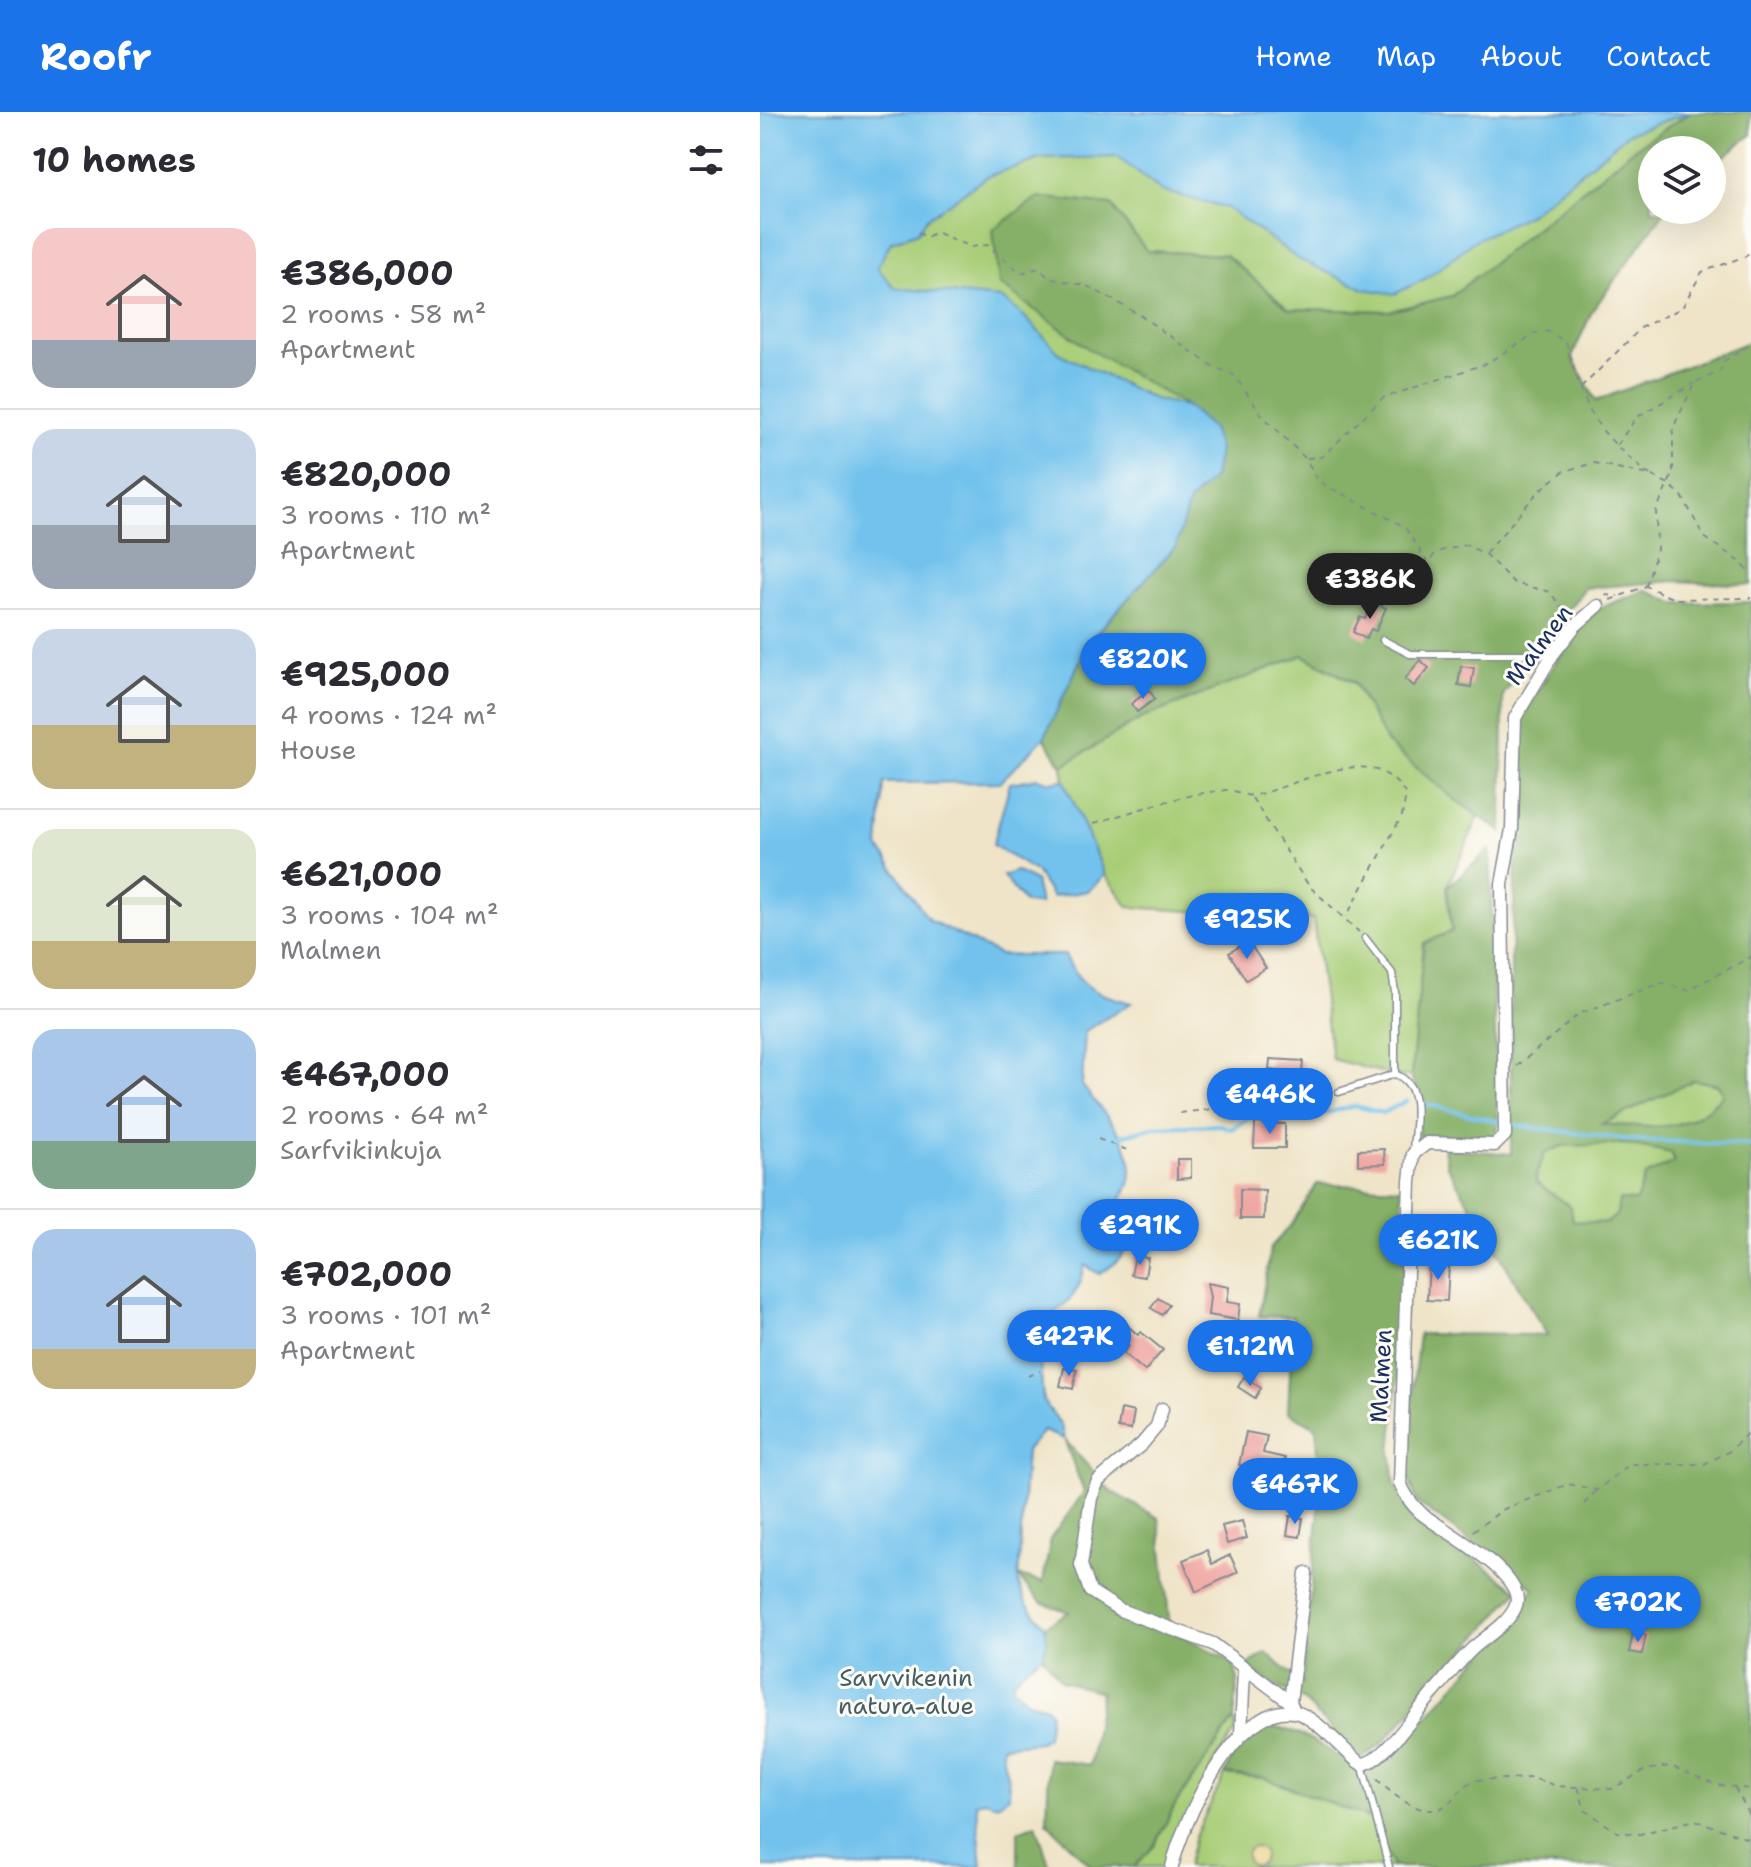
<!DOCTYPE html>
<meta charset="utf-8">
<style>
:root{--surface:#fff;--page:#f7f7f7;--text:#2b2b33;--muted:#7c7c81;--line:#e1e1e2;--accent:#1a73e8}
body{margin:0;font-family:"Shantell Sans",sans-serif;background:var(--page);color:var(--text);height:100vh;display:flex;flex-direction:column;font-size:30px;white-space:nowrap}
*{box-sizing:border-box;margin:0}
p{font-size:26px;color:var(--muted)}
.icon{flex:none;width:44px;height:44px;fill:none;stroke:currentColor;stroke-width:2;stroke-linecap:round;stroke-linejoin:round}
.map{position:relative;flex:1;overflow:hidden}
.side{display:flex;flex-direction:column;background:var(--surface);width:760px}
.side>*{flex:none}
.buttons{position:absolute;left:878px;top:24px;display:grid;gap:16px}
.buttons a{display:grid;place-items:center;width:88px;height:88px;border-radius:50%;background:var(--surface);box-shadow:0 8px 32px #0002;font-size:40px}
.price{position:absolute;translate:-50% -68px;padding:0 18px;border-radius:28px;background:var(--accent);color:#fff;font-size:26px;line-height:52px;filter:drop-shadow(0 2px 4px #0008)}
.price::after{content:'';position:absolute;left:50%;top:48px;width:24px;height:18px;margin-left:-12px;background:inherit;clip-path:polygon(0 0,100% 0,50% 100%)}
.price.on{background:#222;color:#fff}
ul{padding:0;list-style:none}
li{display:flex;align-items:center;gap:24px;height:200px;padding:0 32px}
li+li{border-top:2px solid var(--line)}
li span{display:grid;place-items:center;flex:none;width:224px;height:160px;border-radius:24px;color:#555}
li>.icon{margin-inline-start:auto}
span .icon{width:96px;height:96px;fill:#fffc;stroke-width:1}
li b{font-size:34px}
h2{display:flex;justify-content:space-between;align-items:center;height:96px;padding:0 32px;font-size:34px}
header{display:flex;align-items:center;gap:48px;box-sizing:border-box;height:112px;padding:0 40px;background:var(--accent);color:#fff}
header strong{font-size:38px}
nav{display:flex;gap:44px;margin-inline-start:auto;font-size:28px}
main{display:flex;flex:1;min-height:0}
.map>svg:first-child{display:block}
</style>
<header>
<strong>Roofr</strong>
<nav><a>Home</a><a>Map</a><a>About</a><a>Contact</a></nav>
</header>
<main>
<section class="side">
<h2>10 homes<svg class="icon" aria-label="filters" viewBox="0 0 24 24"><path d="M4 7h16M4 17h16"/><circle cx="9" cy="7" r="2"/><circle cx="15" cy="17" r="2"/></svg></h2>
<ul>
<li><span style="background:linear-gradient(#f6c9c9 70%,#9aa5b1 0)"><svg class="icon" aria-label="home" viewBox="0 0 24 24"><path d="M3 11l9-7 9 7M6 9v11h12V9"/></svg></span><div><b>€386,000</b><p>2 rooms · 58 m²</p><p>Apartment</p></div></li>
<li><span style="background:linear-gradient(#c9d6e8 60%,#9aa5b1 0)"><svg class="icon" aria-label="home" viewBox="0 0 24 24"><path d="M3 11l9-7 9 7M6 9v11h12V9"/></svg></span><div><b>€820,000</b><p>3 rooms · 110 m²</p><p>Apartment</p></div></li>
<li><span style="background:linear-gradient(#c9d6e8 60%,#c2b280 0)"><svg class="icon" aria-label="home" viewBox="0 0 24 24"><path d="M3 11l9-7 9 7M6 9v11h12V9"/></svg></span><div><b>€925,000</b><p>4 rooms · 124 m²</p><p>House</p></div></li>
<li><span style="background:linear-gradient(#dfe7d0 70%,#c2b280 0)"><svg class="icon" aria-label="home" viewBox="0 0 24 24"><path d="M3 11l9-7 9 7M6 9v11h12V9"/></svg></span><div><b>€621,000</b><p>3 rooms · 104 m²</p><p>Malmen</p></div></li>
<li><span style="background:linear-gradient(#a9c7e8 70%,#7fa58c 0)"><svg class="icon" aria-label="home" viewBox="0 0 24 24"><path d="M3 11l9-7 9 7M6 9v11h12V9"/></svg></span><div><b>€467,000</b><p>2 rooms · 64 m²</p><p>Sarfvikinkuja</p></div></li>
<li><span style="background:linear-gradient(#a9c7e8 75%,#c2b280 0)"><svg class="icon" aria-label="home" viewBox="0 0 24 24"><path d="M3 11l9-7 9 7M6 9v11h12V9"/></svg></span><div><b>€702,000</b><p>3 rooms · 101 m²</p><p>Apartment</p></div></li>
</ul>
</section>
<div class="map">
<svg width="991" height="1755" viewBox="0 0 991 1755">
<rect width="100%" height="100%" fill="#fdfcf7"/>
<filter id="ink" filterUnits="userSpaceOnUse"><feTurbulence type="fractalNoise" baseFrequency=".0125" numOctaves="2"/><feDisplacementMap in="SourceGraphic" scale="16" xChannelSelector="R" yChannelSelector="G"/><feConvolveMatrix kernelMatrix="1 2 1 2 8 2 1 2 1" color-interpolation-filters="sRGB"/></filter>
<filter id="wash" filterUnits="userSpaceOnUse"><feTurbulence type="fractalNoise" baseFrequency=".006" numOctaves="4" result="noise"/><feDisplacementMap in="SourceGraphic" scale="32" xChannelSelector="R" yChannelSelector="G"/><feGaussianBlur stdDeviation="1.8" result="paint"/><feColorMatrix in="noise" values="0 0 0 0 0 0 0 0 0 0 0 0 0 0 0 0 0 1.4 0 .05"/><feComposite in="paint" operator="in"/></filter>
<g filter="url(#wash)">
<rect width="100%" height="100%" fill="#efe4c8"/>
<!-- green -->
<g fill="#a8cd77" stroke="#627e6a" stroke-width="2">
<path d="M290,0h641l-56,36 -183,148 -62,15 -101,-2 -63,-54 -79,-4 -36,-46 77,202 24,21 -452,-18 119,-163 39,-15 8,-13z"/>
<path d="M543,543l51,28 33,60 92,73 -32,71 5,44 -28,12 -13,133h-16l-63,-17 -19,-140 -184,-12 -24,-32 -41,-95 -2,-14 80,-48z"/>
<path d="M970,933l21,115 -125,73 -72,-6 -26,-64 13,-20z"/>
<path d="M474,1607l2,11 -24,36 -44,101h-34l20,-21 22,-43z"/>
<path d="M465,1662l39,4 106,40 23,49h-206l8,-31z"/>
</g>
<!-- forest -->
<g fill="#86b068" stroke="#507063" stroke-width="2" fill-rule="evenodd">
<path d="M931,0h60v23l-39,31v-16h-60v60h14l-74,101 -20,46 24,44 155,-60v244l-76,-4 -90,7 -82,107 -1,137 -53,-37 -62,-52 -33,-61 -51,-27 -161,63 -80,48 -18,-28 45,-96 87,-96 13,-44 25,-25 -26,-70 -99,-58 -90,-65 -6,-54 45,-33 73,8 36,46 79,4 63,54 101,2 62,-15 183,-148z"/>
<path d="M886,478l28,13 77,-1v1265h-358l-23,-49 -106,-40 -39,-4c29,-84 87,-34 136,-2l31,-15 113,-129 29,-40 -116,-85 -14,-35 15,-134 128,1 -100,-169 -3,-18 67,6v-200l10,-168 -1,-66 53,-87 26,-25zM934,968l24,5 5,9c-34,41 -72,33 -121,30zM867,1032l45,9 2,9 -29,14 -9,25 -17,-1 -2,14 -10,9 -34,-2 -2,-14 -34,-24 -1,-7 9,-23 17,-7z"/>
<path d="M730,738l8,291 -36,-5h-44l3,-33 -10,-27 13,-133 28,-12 -5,-44z"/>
<path d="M557,1072l84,4 7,80 -17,184 4,33 13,24 110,82 -136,153 -21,15 -58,-59 -47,-25 -8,-10 18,-12 36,30 19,-197 -5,-59 -28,-15 5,-95 -34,-1 12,-69 20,-22z"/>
<path d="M304,1327l46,52 49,27 11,111 63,34 5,17 -4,39 -58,84 -22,43 -20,21h-42l-45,-45 2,-63 41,6 11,-73 -39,-11 -20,-26 5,-14 -2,-15 24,-14 -28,-10 -24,-26 26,6 8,-44 33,-46z"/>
<path d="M276,1712l14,43h-32v-36z"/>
</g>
<!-- sand -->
<circle fill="#eeda9e" stroke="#84847e" stroke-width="2" cx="495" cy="1744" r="9"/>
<!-- water -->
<g fill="#72c2ed" stroke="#4678a6" stroke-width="2">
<path d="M0,0h931l-62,21 -99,81 -56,27 -47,37 -32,16 -31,-5 -66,-30 -71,-51 -65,-17 -45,-34 -76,2 -53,17 -62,43 -8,13 -27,10 -14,26 18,20 106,10 23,18 36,38 94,45 34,8 24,21 7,22 -5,27 -25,25 -13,44 -87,95 -45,97 -44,44 -116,1 -5,64 50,73 71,35h65c16,34 30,38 66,48l-46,28 -3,54c19,27 56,58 48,95 -2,11 -11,18 -10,29 1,9 8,15 9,23 3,19 -15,34 -30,42l-14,-9c-8,44 -30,37 -47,68l5,67 18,25 3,14 -21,-8 -17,20 -8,131 8,21 19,23 2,16 -5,13 -29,25v7l14,15 19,5 4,5 -3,25 -7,5 -38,4c-1,18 9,31 7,50l-12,9 -12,-4 -9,2 6,64h-222z"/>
<path d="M278,666l12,4 14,-2 41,95 -17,16 -36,6 -16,-25 -43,-27 17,-62z"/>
<path d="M256,759l19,10 5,23 -15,-1 -22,-27z"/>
</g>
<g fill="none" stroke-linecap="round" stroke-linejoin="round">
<!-- stream -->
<g stroke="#72c2ed" stroke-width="4">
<path d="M661,991l79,19"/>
<path d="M754,1013l116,15 121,5"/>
<path d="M361,1024l32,-9 68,-2 10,4 26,-16 61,2 37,-9 28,7 24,-12"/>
</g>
</g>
<g id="blocks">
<!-- building -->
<g fill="#f0a7a3">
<path d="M613,490l13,6 -10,23 -5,-2 -5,10 -13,-7 7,-15 5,2z"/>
<path d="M660,548l9,8 -15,18 -9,-7z"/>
<path d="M701,554l13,2 -3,19 -13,-2z"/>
<path d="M389,578l6,9 -18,13 -6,-8z"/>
<path d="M488,829l18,27 -20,12 -17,-27z"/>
<path d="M510,947l33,2 -1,12 -33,-3z"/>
<path d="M495,1011l30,1v24h-31z"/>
<path d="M624,1037l1,15 -27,1v-15z"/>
<path d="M417,1047h14v19l-14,1z"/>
<path d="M480,1077l25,1 -1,29h-24z"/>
<path d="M375,1144l13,2 -3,19 -14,-2z"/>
<path d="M669,1151l20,1 -2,37 -20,-1z"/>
<path d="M447,1171l22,4 -2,15 13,2 -2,16 -30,-5 2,-18z"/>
<path d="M398,1186l11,7 -7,10 -11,-7z"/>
<path d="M352,1199l26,24 3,-3 22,18 -18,21 -22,-18 6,-7 -28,-24z"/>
<path d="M304,1256l13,2 -4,19 -13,-3z"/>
<path d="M484,1265l17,11 -6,10 -17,-11z"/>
<path d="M361,1297l13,3 -3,18 -13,-2z"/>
<path d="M486,1320l21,4 -4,17 22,5 -3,16 -43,-9z"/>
<path d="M564,1360l13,3 -4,18 -13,-2z"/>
<path d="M530,1404l13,2 -3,19 -13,-2z"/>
<path d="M482,1409l5,17 -20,6 -5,-18z"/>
<path d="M447,1438l5,14 18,-9 8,17 -42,20 -13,-32z"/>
<path d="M873,1521l13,2 -4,19 -13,-2z"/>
</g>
</g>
</g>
<g filter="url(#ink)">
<use href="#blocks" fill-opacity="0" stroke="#858a93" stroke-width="2"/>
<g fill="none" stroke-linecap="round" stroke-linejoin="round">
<!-- lane casing -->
<g stroke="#858a93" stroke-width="9">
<g id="lane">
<path d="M623,528l27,14h143"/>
<path d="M605,826l27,35 3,19v82"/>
<path d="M579,980l56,-18c30,12 19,51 18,77"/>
<path d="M602,1652l27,103"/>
</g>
</g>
<!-- street casing -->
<g stroke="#858a93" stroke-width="15">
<g id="street">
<path d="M402,1297l-5,17 -15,18 -44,37 -7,17 -10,67 9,26 30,19 93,34 77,58 4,9"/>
<path d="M530,1590l16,-129"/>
<path d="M481,1622l3,-64"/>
<path d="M412,1755c10,-45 64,-164 122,-155 18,2 49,37 63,49l5,3c21,-1 56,-55 72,-72 12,-14 24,-29 37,-42 15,-14 35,-24 44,-42 16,-32 -73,-77 -94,-95 -10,-9 -16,-18 -21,-30l10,-302 3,-27 14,-11 68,2 10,-10 -3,-251 10,-55 3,-111 38,-64 22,-28 23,-20"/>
</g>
</g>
<!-- path -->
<g stroke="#858a93" stroke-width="2" stroke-dasharray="6 6" stroke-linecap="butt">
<path d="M158,120l8,6 9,-6 37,15 16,-2 33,28 18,-5 10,10 38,8 53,29 72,51 22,9 28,40 44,44 12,22 87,46 23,37 8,-12 30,-7 19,9 29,29 36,9 17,23"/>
<path d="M821,276l61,-61 40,-19 20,-36 44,-16 5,-6"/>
<path d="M857,333l19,-27 58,-35"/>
<path d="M547,346l15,-1 61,-59 102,-34 50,-30 12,-3 19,11c21,71 25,85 84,133"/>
<path d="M726,441l52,-61 26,-21 30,-8 56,12 19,9 13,12 22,41 38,26 9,12"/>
<path d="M886,474l11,-36 -1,-39 17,-38v-45l22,-46 25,-10 4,-11 27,-17"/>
<path d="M845,483l13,1"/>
<path d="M850,488l36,-14 28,13 77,-1"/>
<path d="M492,686l57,88 50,46"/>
<path d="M334,711c43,-12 87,-29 132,-33 10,-1 19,8 29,5 48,-10 117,-57 151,0l-4,21 -56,101"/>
<path d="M757,954l62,-52 82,-31 27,7 63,-33"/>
<path d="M420,1001l151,-18"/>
<path d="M338,1027l29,11"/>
<path d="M268,1264l12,-5"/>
<path d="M824,1392l12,-13"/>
<path d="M713,1419l31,-22 64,-25 29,6 33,-26h74l24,-12 23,-22"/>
<path d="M617,1667c16,17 49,43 71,25 10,-8 16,-21 29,-24l55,-2 25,8 55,3 33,-19 25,-4 48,19 33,4"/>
<path d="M818,1675l7,23 32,22 23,2 55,-14 56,20"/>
<path d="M975,1676l16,29"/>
</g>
<!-- lane -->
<use href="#lane" stroke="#fff" stroke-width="6"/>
<!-- street -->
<use href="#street" stroke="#fff" stroke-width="12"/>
</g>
</g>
<g text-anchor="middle" stroke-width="6" stroke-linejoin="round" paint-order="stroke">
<!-- street labels -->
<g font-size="24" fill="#1b2f5e" stroke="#fdfcf7">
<text transform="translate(779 533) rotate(-53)" y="8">Malmen</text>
<text transform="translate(621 1264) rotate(-87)" y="8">Malmen</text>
</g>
<!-- park labels -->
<g font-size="24" fill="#455e66" stroke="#fdfcf7">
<text x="146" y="1574">Sarvvikenin<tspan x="146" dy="28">natura-alue</tspan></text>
</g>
</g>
</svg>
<div class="buttons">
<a><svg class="icon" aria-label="layers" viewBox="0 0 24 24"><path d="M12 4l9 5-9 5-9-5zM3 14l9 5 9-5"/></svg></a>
</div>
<b class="price on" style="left:610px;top:509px">€386K</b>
<b class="price" style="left:383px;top:589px">€820K</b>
<b class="price" style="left:487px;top:849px">€925K</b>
<b class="price" style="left:510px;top:1024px">€446K</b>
<b class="price" style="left:380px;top:1155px">€291K</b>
<b class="price" style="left:678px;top:1170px">€621K</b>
<b class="price" style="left:309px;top:1266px">€427K</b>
<b class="price" style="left:490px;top:1276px">€1.12M</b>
<b class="price" style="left:535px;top:1414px">€467K</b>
<b class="price" style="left:878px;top:1532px">€702K</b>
</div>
</main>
